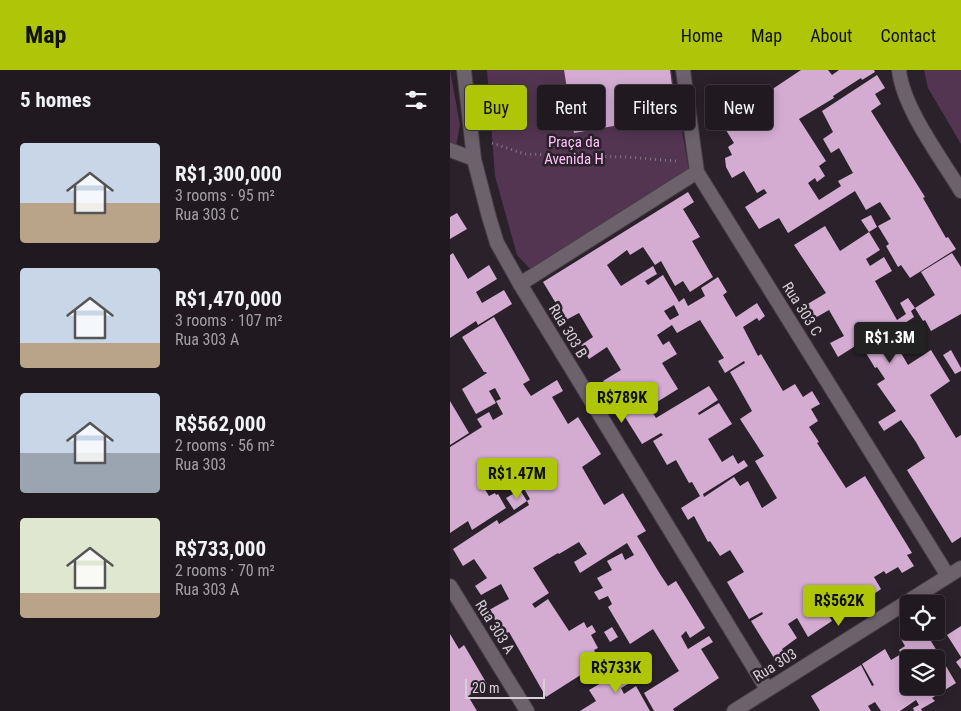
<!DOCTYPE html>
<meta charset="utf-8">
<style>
:root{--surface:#201920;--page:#2d262d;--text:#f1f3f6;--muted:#a2a0a5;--line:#3d383e;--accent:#afc508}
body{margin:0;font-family:"Roboto Condensed",sans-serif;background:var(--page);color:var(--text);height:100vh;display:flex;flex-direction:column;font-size:19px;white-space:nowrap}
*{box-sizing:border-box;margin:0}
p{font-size:16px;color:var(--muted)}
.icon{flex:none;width:28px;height:28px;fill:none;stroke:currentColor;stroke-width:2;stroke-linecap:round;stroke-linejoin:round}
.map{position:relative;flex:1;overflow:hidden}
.drawer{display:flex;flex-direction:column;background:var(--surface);width:450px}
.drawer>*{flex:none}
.hud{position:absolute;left:15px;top:15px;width:420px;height:45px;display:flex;gap:10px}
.fabs{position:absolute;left:450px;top:525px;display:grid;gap:10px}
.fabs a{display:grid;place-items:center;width:45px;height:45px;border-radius:5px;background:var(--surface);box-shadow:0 2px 12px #0003,0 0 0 1px var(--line);font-size:25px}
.scale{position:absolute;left:15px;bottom:12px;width:80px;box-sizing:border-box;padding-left:5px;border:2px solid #d6cfd6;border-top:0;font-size:14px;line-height:18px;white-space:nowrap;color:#d6cfd6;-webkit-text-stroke:4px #2a212a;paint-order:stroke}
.price{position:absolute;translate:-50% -42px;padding:0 11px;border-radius:5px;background:var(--accent);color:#111;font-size:16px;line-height:32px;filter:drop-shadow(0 1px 2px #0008)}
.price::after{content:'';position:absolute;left:50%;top:30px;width:15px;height:11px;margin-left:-8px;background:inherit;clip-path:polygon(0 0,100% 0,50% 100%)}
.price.current{background:#222;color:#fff}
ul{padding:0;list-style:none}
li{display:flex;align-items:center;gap:15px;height:125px;padding:0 20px}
li span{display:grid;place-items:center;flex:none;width:140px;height:100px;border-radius:5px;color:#555}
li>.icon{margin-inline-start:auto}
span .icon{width:60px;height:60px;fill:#fffc;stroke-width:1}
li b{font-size:21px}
h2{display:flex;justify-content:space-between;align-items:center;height:60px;padding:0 20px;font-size:21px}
.chip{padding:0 18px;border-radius:5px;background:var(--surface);box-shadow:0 2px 12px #0003,0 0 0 1px var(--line);font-size:18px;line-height:45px}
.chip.current{background:var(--accent);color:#111}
header{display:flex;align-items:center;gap:30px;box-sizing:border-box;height:70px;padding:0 25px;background:var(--accent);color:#111}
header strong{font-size:24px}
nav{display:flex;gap:28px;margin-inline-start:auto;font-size:18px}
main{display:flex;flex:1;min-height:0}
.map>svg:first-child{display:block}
</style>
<header>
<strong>Map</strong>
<nav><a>Home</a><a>Map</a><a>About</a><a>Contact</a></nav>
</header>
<main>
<section class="drawer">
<h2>5 homes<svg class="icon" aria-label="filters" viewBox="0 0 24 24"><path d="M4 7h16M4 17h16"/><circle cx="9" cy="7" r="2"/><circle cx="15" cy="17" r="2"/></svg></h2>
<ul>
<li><span style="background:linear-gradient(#c9d6e8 60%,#b9a48a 0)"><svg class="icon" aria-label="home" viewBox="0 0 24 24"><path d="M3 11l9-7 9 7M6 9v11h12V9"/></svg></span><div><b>R$1,300,000</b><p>3 rooms · 95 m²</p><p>Rua 303 C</p></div></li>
<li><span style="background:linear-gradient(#c9d6e8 75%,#b9a48a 0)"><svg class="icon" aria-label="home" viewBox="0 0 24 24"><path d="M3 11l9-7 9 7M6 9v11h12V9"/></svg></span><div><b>R$1,470,000</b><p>3 rooms · 107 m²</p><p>Rua 303 A</p></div></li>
<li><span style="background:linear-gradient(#c9d6e8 60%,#9aa5b1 0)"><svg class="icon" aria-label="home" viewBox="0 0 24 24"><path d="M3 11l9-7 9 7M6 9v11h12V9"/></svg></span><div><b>R$562,000</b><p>2 rooms · 56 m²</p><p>Rua 303</p></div></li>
<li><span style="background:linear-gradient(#dfe7d0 75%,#b9a48a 0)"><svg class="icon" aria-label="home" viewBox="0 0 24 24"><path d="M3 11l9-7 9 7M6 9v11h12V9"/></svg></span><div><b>R$733,000</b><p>2 rooms · 70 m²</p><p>Rua 303 A</p></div></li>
</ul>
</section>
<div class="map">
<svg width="511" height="641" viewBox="0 0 511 641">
<rect width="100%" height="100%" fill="#2a212a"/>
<!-- green -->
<g fill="#533552">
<path d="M0,0l10,55 -4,21 -6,-3z"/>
<path d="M37,0h184l19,105 -156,98 -17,-18 -22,-79z"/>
<path d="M474,0h37v74l-33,-56z"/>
</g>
<!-- building -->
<g fill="#d4acd2" fill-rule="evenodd">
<path d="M114,0h106l6,45 -102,18z"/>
<path d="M351,0h27l4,5 7,-5h35l1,2 -13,8 -1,-2 -28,18 1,2 -35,21 27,42 -7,5 6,10 -8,6 -2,-4 -7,5 11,17 22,-14 -3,-5 15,-8 -14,-25 -8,5 -8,-14 10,-7 -11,-21 55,-36 8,13 -10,6 6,10 -10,7 54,86 -2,1 23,40 2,-1 8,12 -46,29 -9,-13 -3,2 -12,-21 3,-2 -11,-18 13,-7 -11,-17 -14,8 -11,-19 -67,42 -9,-15 -20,11 -14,-22 22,-14 -3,-4 -7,4 -13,-22 -12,7 -6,-11 -1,-9 7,-3 -4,-8 6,-4 -13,-21 3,-2 -2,-22 28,-6 6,8z"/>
<path d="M238,122l6,10 -11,7 17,28 -8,4 21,36 -23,15 -7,-11 -8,5 -14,-25 -6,4 -12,-18 -13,8 -3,-5 -20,15 14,21 32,-20 4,8 -12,7 3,4 15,-10 16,27 5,-4 4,8 17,-10 -4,-8 17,-11 9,15 -4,3 13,22 21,-14 8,13 -6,5 -2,-3 -14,9 15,29 3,-2 22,37 12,-7 8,13 9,-6 8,13 -9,5 7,12 -9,6 10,15 -2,1 29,45 19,-12 47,77 -5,2 7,11 -12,7 -4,-6 -12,7 -2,-3 -10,6 7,12 -21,15 -3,-6 -14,9 -8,-13 -14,9 11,18 -24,16 -11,-19 -9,6 9,14 -15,11 2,3 -10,6 -23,-37 12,-7 -1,-2 -13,7 -22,-37 17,-10 -14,-22 -10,6 -10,-15 -2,1 -14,-26 -6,4 -7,-12 19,-12 -8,-14 -3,1 -13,-23 -9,5 -14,-24 10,-6 -2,-2 -19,11 -22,-35 8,-5 -9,-14 -7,5 -9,-14 18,-11 -14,-23 -18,12 -8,-14 12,-8 -14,-24 -13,7 -23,-38zM224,235l5,10 -9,5 -6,-9zM250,250l24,38 -6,3 7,12 19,-12 1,2 -15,9 22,39 -12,8 24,37 -9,5 22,37 -15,10 -14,-27 -8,5 -6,-9 -30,20 -1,-3 45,-28 -4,-6 -6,4 -5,-9 -11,7 -14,-23 24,-15 -13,-21 -20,12 -1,-2 20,-13 -9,-14 -53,32 -7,-11 29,-18 -16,-26 15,-9 -8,-13 -6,4 -6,-10 15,-10 5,8z"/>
<path d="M7,143l10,16 -17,10v-22z"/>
<path d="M421,145l6,12 -8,5 -8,-12z"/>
<path d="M375,156l15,25 29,-19 11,18 -14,9 4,7 14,-9 8,14 -17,10 22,39 9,-6 -6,-11 8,-5 7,10 -4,3 3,6 -24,16 5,9 8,-4 5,9 -7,4v2l7,12 23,-15 19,31 -20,14 26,43 5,-3v102l-9,6 -45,-73 18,-12 -9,-16 -15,-22 -17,11 -6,-9 18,-11 -19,-27 8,-5 -8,-12 -2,1 -15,-25 -22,14 -8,-14 14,-7 -15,-26 -14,8 -9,-13 20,-12 -32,-48z"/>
<path d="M3,183l15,26 21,-14 8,14 -21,13 6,11 22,-13 8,14 -34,21 -2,-4 -26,17v-83z"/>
<path d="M502,183l9,14v47l-30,17 -6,-11 -2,1 -8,-13 20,-13 -14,-23z"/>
<path d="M44,247l36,63 -7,4 8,12 26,-16 6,11 -11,6 16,27 10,-7 23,37 -19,13 22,38 19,-12 23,38 -9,5 23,38 8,12 8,-5 29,47 -15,10 -4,-7 -5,5 7,13 21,-13 4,6 -12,7 18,29 -46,31 1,2h-20l-10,-18 35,-22 -26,-42 -23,15 -22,-37 4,-3 -4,-8 -9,4 -5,-8 9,-4 -6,-10 15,-8 -5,-9 15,-8 3,7 9,-5 -7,-12 -47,30 -6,-11 13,-8 -8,-12 -20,12 -1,-1 -25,15 16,25 -17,11 3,4 13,-9 21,32 15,-9 3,6 5,-3 4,7 -5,3 7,13 -4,2 1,2 -10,6 5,11 -44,28 -37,-65 -5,3 -15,-25 20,-11 -8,-15 -20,11 -6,-9 12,-8 -13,-19 -11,7 -10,-17 44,-29 2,4 30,-19 -2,-4 3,-2 -8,-14 22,-14 -6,-10 -26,16 -8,-13 -18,11 4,7 -7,4 6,10 6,-3 1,2 2,-1 8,14 -34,22 -4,-9 -18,12v-86l32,-20 -5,-8 12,-7 4,8 10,-6 -7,-13 5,-2 -6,-11 -6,3 7,12 -20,11 -14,-25 25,-16 -1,-1h-2l-22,-35z"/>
<path d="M501,280l10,18v3l-6,3 -12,-19z"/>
<path d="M0,331l19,32 -19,12z"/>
<path d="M70,420l7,11 -13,9 -8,-12z"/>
<path d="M511,556v31l-14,-22z"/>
<path d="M162,557l6,10 -8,5 -6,-10z"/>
<path d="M463,561h12l31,52 -24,15 3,3 -14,8 1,2h-8l-1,-3 6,-3 -3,-5 -16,11h-19l-6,-9 -7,4 3,5h-51l-9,-15 50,-31 11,21 2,-1 -12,-21 23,-15 6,11 10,-6 -2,-4 6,-4 -4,-7zM459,589h27v27h-27z"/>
<path d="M0,564l9,15 5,-4 23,39 -19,12 9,15h-27z"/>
<path d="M511,588v11l-5,-7z"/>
<path d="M165,591l13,23 -7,4 3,6 12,-8 14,25h-70l16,-10 -7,-11 19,-11 -6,-10z"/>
</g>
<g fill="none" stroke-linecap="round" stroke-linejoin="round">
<!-- minor casing -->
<g stroke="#463d45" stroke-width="16">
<g id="minor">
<path d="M14,0l10,89 15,58 8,26 23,41 247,405"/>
<path d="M233,0l14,102 251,404"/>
<path d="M449,0c4,38 42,88 62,121"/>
<path d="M0,80l24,9"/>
<path d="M70,214l177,-112"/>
<path d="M0,516l77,125"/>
<path d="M284,641l227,-143"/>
</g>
</g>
<!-- path -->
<path stroke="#817981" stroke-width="3" stroke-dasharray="1 4" stroke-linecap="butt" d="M42,73l33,11 101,3 50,4"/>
<!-- minor -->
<use href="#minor" stroke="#6d616c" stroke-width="14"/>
</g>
<g text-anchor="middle" stroke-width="5" stroke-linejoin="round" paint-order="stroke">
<!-- park labels -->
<g font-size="15" fill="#fdc2fa" stroke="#2a212a">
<text x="124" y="77">Praça da<tspan x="124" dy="17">Avenida H</tspan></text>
</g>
<!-- street labels -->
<g font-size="15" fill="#d6cfd6" stroke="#2a212a">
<text transform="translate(352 239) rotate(58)" y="5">Rua 303 C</text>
<text transform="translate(118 261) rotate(59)" y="5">Rua 303 B</text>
<text transform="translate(45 557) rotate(58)" y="5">Rua 303 A</text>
<text transform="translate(325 595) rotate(-32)" y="5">Rua 303</text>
</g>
</g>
</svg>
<div class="fabs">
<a><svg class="icon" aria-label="locate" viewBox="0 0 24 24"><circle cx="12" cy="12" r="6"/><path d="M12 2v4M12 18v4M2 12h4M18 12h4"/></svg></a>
<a><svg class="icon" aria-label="layers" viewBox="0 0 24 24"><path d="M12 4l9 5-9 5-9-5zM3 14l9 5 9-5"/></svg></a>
</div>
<div class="scale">20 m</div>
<b class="price current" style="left:440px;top:294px">R$1.3M</b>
<b class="price" style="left:172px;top:354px">R$789K</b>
<b class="price" style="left:67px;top:430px">R$1.47M</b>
<b class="price" style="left:389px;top:557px">R$562K</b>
<b class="price" style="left:166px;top:624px">R$733K</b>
<div class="hud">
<a class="chip current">Buy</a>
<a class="chip">Rent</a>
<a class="chip">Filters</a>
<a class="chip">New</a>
</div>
</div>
</main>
